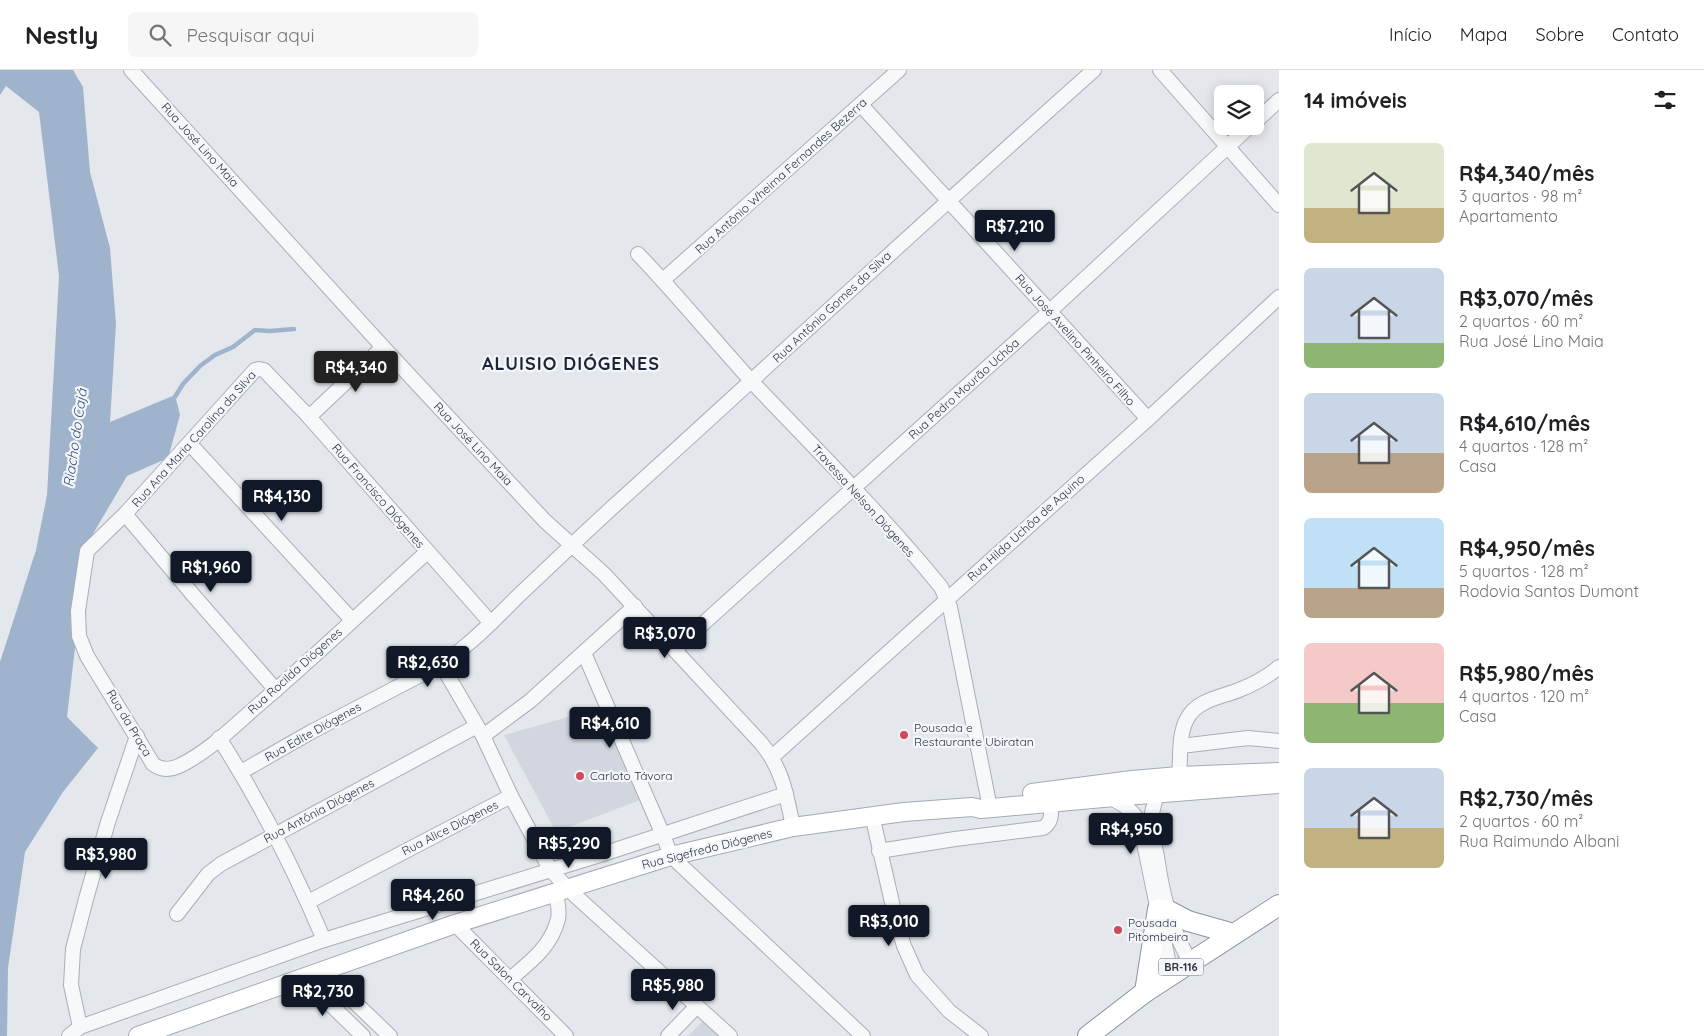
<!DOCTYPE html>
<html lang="pt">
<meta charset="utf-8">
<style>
:root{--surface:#fff;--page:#f6f6f6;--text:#202124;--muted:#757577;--line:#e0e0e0;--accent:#111827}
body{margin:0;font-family:Quicksand,sans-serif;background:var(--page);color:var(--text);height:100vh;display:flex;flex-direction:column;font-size:19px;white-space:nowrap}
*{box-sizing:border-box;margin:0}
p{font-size:16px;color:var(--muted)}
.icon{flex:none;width:28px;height:28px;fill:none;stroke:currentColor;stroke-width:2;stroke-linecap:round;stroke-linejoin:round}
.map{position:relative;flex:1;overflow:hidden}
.details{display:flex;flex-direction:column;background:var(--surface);width:425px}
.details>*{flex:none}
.controls{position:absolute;left:1214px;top:15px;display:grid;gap:10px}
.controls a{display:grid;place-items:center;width:50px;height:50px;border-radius:8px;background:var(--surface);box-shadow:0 2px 12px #0003;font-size:25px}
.price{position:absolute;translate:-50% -42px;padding:0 11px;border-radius:5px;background:var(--accent);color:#fff;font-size:16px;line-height:32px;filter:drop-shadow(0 1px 2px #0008)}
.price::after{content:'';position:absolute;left:50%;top:30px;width:15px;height:11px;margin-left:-8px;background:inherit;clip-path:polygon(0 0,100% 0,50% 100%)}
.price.active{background:#222;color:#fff}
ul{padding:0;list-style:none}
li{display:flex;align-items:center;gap:15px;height:125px;padding:0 25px}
li span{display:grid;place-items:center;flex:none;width:140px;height:100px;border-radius:8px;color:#555}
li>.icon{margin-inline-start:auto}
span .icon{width:60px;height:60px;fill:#fffc;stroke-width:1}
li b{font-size:21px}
h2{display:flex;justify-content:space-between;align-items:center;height:60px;padding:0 25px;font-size:21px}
header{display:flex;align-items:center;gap:30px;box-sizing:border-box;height:70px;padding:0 25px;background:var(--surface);border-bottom:1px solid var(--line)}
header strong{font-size:24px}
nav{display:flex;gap:28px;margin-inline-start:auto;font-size:18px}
.search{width:350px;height:45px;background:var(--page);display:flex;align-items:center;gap:12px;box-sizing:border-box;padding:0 18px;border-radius:8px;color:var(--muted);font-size:19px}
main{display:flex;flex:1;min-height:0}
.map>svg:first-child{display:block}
</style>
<header>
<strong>Nestly</strong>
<div class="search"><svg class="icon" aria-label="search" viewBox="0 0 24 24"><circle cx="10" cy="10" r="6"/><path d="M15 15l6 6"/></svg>Pesquisar aqui</div>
<nav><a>Início</a><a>Mapa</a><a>Sobre</a><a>Contato</a></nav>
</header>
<main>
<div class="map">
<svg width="1279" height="966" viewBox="0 0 1279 966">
<rect width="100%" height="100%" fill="#e4e7ec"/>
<!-- built -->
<g fill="#d2d6de">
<path d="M600,638l45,90 -89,34 -52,-97z"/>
<path d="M708,946l20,20h-40z"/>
</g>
<!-- water -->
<path fill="#9fb4cc" d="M0,0h73l10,17 7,85 20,76 6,76 -6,98 65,-27 5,20 -12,43 -41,18 -40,68 -20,173 31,31 -35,44 -38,60 -17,116 -1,68h-7v-374l36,-112 11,-55 12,-219 -20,-164 -33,-26 -6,9z"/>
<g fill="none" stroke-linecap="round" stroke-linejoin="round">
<!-- stream -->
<path stroke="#9fb4cc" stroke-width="4.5" d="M173,330l10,-16 17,-18 15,-11 18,-8 22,-17 15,1 24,-2"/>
<!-- minor casing -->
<g stroke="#a9aeb7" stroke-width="16">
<g id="minor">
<path d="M131,0l252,277 162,174 59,53 157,169c22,27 25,50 32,84"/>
<path d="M1160,0l119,135"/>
<path d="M861,35l287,314"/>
<path d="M1255,52l24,-22"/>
<path d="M638,184c40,42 77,87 116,130 63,66 129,132 187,203l9,20 40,201"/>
<path d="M663,210l236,-210"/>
<path d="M309,347l74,-70"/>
<path d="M190,374l162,176"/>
<path d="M125,444l69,82 82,94"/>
<path d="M427,482c-57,52 -112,105 -171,155 -23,20 -47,44 -75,58 -10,5 -19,6 -28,-1l-66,-108 -8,-20 -1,-25 9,-60 38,-37 130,-144 4,-1 5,1 45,47 182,206"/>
<path d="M675,579l375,-338 200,-185"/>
<path d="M584,583l79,182 8,21 192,180"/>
<path d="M441,594l42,72 28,60 39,73 18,20 162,147"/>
<path d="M483,666l47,-35 105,-95"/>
<path d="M219,668c41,64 76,133 105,202"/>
<path d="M1181,676l67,-8 31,3"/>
<path d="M772,687l376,-338 131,-122"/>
<path d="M241,702l70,-40 121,-63c32,-17 59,-46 85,-72 33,-31 65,-62 98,-92 160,-145 318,-292 479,-435"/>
<path d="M1179,706c2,-18 -1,-41 8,-57 9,-19 35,-22 52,-29 15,-6 28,-13 40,-23"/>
<path d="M1157,715c1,13 -6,24 -6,37 0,12 4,23 6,35 6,41 13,68 33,105"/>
<path d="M1109,727c13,7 24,12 31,27l31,150"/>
<path d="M872,745l24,105 8,26 13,29 32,36 32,25"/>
<path d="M879,781l76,-12 88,-11c10,-6 8,-16 8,-26"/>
<path d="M308,832l203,-106"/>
<path d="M177,844l31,-40 13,-10 256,-138"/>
<path d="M455,854l111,112"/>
<path d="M322,901l68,65"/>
<path d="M303,908l60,58"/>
<path d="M510,909c20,-17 41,-32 48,-60 2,-8 -1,-18 -2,-27"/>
<path d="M80,957l-9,-42 2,-36 13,-50 22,-77 29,-86"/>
<path d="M69,966l11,-9 244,-87 279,-86 183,-60"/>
<path d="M668,966l29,-30"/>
</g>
</g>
<!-- major casing -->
<g stroke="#a3abb8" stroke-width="20">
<g id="major">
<path d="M1032,723l100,-13 47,-4 100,-4"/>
<path d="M138,966l317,-112 216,-68 122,-29 111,-15 68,-5 9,2 144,-13 154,-12"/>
</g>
</g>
<!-- highway casing -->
<g stroke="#8b94a3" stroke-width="22">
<g id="highway">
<path d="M1167,840l21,11 46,13"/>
<path d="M1145,922l13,-83"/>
<path d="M1088,966l57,-44 134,-87"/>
</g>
</g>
<!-- minor -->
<use href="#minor" stroke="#f7f8fa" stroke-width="14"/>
<!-- major -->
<use href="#major" stroke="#fff" stroke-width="18"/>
<!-- highway -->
<use href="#highway" stroke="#fff" stroke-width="20"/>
</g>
<!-- markers -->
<g fill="#d1495b" stroke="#f4f6f9" stroke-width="2">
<circle cx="904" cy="665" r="5"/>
<circle cx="580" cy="706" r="5"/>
<circle cx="1118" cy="860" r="5"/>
</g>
<g text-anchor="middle" stroke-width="4.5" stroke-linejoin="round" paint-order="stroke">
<!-- shield labels -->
<rect fill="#f4f6f9" stroke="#676e7b" stroke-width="1" x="1158.5" y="888.5" width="45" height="17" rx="4"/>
<g font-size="11" font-weight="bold" fill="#2b3445">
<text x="1181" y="901">BR-116</text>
</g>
<!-- street labels -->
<g font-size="12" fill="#2b3445" stroke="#f4f6f9">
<text transform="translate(200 75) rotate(48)" y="4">Rua José Lino Maia</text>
<text transform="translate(781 106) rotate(-42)" y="4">Rua Antônio Wheima Fernandes Bezerra</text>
<text transform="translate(832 237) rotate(-43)" y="4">Rua Antônio Gomes da Silva</text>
<text transform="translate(1075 270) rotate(48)" y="4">Rua José Avelino Pinheiro Filho</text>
<text transform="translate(964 319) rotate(-42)" y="4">Rua Pedro Mourão Uchôa</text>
<text transform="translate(194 369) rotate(-48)" y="4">Rua Ana Maria Carolina da Silva</text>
<text transform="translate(473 374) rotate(47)" y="4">Rua José Lino Maia</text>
<text transform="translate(378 426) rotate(49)" y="4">Rua Francisco Diógenes</text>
<text transform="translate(863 431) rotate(48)" y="4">Travessa Nelson Diógenes</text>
<text transform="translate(1026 458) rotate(-42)" y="4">Rua Hilda Uchôa de Aquino</text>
<text transform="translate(295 601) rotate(-42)" y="4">Rua Rocilda Diógenes</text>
<text transform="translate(129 653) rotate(59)" y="4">Rua da Praça</text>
<text transform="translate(313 662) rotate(-29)" y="4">Rua Edite Diógenes</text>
<text transform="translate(319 741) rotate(-28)" y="4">Rua Antônia Diógenes</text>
<text transform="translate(450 758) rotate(-27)" y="4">Rua Alice Diógenes</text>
<text transform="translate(707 779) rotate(-14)" y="4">Rua Sigefredo Diógenes</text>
<text transform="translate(511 910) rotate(45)" y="4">Rua Salon Carvalho</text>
</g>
<!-- poi labels -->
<g font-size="12" fill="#2b3445" stroke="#f4f6f9" text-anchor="start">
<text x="914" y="662">Pousada e<tspan x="914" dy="14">Restaurante Ubiratan</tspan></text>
<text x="590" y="710">Carloto Távora</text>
<text x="1128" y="857">Pousada<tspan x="1128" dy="14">Pitombeira</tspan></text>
</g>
<!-- water labels -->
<g font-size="14" font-style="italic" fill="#34527a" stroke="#f4f6f9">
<text transform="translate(75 368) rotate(-82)" y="5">Riacho do Cajá</text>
</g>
<!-- district labels -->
<g font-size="18" font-weight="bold" letter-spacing="1" fill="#1d2536" stroke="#f4f6f9">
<text x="571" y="300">ALUISIO DIÓGENES</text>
</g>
</g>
</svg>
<div class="controls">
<a><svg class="icon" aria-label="layers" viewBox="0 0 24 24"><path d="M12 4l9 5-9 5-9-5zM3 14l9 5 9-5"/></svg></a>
</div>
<b class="price" style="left:1015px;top:182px">R$7,210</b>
<b class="price active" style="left:356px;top:323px">R$4,340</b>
<b class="price" style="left:282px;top:452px">R$4,130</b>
<b class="price" style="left:211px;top:523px">R$1,960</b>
<b class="price" style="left:665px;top:589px">R$3,070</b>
<b class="price" style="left:428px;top:618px">R$2,630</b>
<b class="price" style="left:610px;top:679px">R$4,610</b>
<b class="price" style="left:1131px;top:785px">R$4,950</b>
<b class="price" style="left:569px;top:799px">R$5,290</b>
<b class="price" style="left:106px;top:810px">R$3,980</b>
<b class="price" style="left:433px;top:851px">R$4,260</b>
<b class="price" style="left:889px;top:877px">R$3,010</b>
<b class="price" style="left:673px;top:941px">R$5,980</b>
<b class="price" style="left:323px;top:947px">R$2,730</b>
</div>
<section class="details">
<h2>14 imóveis<svg class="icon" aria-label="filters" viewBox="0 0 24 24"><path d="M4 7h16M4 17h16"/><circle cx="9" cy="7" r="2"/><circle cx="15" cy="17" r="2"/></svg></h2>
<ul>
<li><span style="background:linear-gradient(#dfe7d0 65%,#c2b280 0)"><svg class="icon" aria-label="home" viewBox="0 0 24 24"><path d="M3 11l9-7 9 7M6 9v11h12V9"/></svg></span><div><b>R$4,340/mês</b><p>3 quartos · 98 m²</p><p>Apartamento</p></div></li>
<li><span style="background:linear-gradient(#c9d6e8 75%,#8fb573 0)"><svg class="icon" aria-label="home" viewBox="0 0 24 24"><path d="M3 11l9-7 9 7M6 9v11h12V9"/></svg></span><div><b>R$3,070/mês</b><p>2 quartos · 60 m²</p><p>Rua José Lino Maia</p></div></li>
<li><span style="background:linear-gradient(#c9d6e8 60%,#b9a48a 0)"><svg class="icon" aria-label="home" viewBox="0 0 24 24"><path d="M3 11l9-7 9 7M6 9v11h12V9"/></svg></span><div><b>R$4,610/mês</b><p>4 quartos · 128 m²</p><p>Casa</p></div></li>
<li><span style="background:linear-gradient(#bfe0f5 70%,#b9a48a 0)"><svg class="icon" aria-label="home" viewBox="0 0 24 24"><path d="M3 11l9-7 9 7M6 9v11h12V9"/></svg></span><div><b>R$4,950/mês</b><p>5 quartos · 128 m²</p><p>Rodovia Santos Dumont</p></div></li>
<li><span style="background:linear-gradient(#f6c9c9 60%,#8fb573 0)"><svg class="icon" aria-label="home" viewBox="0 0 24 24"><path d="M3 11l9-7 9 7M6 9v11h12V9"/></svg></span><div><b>R$5,980/mês</b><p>4 quartos · 120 m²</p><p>Casa</p></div></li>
<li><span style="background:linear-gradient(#c9d6e8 60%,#c2b280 0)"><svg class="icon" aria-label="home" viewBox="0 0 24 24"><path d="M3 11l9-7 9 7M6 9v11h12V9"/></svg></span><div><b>R$2,730/mês</b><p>2 quartos · 60 m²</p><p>Rua Raimundo Albani</p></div></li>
</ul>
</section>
</main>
